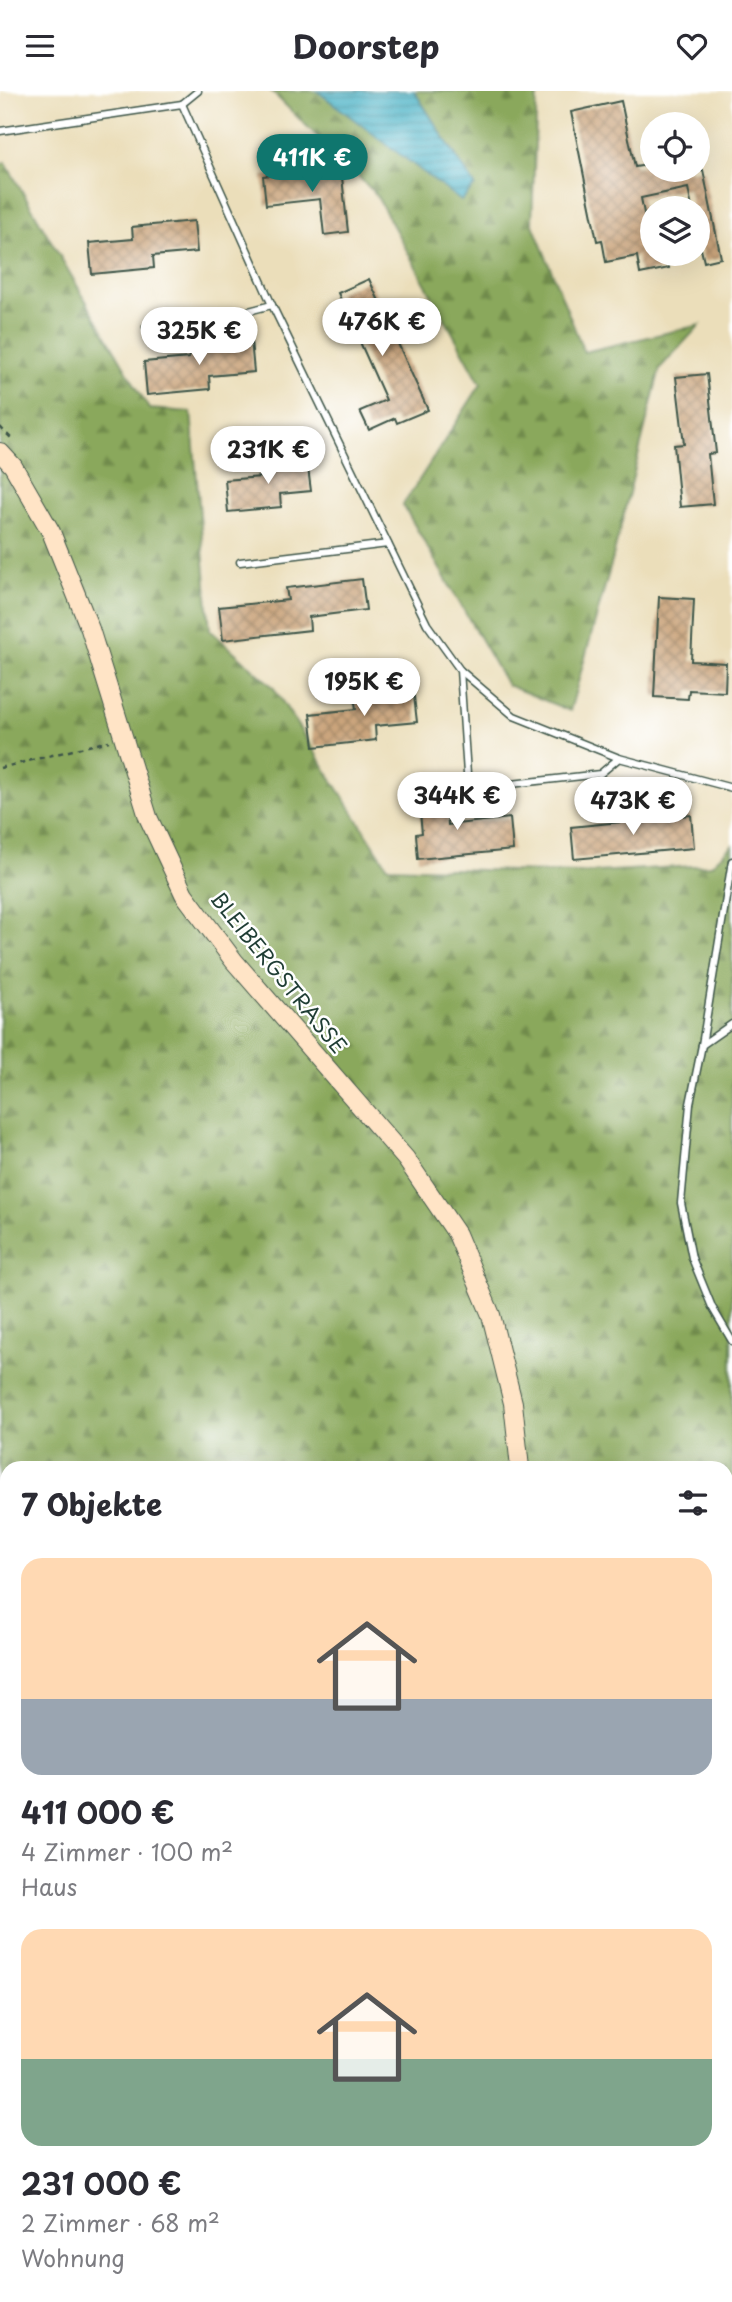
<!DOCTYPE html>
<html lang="de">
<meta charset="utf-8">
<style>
:root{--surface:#fff;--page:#f7f7f7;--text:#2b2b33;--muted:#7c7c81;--accent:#0f766e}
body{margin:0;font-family:"Playpen Sans",sans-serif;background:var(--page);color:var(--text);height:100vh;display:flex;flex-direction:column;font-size:26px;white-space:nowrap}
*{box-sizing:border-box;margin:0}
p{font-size:23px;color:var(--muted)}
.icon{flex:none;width:38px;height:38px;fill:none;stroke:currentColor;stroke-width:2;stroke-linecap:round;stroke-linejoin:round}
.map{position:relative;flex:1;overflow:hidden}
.drawer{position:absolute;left:0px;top:1370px;width:733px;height:842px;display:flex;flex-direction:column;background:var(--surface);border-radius:21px 21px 0 0;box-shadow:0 7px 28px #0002}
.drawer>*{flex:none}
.controls{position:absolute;left:640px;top:21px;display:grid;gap:14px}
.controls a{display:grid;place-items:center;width:70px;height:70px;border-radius:50%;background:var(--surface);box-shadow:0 7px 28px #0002;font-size:35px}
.price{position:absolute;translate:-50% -60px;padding:0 16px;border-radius:24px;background:#fff;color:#222;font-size:23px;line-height:46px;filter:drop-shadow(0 2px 4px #0008)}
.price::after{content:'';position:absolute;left:50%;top:42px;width:21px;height:16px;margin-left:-10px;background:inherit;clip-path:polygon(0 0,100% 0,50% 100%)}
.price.on{background:var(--accent);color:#fff}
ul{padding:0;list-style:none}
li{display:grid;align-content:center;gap:14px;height:371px;padding:0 21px}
li span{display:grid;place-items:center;height:217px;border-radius:21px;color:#555}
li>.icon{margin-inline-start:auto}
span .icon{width:126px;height:126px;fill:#fffc;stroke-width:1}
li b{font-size:30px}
h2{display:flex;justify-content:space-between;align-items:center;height:84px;padding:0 21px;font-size:30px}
header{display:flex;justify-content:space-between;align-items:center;height:91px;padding:0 21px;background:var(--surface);font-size:32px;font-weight:700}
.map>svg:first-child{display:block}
</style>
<header><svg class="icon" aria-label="menu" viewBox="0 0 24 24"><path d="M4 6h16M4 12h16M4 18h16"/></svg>Doorstep<svg class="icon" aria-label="heart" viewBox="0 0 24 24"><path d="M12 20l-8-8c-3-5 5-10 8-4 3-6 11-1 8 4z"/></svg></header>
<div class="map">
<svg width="732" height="2211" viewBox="0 0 732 2211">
<defs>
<pattern id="forest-firs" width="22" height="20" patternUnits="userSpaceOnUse" patternTransform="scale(1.75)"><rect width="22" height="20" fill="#8aa85b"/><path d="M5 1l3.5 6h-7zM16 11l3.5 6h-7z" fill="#708a4c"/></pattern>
<pattern id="water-rules" width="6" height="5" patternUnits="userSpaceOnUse" patternTransform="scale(1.75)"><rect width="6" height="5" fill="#45b0c4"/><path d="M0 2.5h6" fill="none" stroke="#3990a0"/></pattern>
<pattern id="building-cross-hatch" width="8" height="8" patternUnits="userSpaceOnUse" patternTransform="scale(1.75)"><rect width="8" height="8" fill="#caa47b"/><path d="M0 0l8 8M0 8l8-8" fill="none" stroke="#a38766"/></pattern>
</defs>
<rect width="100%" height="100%" fill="#fff"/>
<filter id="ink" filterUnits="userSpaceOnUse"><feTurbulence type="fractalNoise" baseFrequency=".0143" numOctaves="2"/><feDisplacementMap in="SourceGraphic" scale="14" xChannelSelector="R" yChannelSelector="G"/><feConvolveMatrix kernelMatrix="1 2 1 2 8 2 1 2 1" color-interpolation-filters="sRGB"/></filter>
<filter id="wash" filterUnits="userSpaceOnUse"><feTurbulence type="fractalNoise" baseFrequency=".00686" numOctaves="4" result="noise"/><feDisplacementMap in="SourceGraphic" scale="28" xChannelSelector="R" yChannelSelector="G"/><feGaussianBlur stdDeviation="1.57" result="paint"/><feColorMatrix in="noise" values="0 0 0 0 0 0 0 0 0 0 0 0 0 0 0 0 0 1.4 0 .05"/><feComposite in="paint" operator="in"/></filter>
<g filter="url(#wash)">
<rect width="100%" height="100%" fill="#ebdeba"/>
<!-- forest -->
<g fill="url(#forest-firs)" stroke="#547248" stroke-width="2">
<path d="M271,0h46l144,109 14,-14 -61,-95h123l-5,131 52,130 116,-27 -40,43 -48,193 -42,150 -63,-26 -104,-180 78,-121 -106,-191z"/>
<path d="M5,71l144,247 42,3 19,218 63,57 115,180 191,6 132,-8 21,-20v1071h-6v-448h-719v828h51l-4,6h-54v-2138z"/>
</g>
<!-- water -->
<path fill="url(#water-rules)" stroke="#32767c" stroke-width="2" d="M317,0h97l61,95 -14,15z"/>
<g id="blocks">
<!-- building -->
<g fill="url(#building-cross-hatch)">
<path d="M621,10l14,66 18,-3v6h50l18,88 -17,4 -6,-26v-28h-6l-4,-20 -47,10 11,56h15l2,14 -29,6 -3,-18 -31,6 -4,-22 -5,1 -26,-129z"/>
<path d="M341,77l7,64 -24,3 -4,-36 -54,6 -3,-29z"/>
<path d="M194,130l3,31 -44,4 1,12 -62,6 -3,-31 44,-4 -1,-12z"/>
<path d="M369,188l59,131 -31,13 -2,-5 -26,12 -9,-19 26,-11 -48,-107z"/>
<path d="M251,249l3,32 -45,4 1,13 -63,6 -3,-33 45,-4 -1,-12z"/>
<path d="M707,283l9,79 -8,1 5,50 -33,3 -6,-62 10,-1 -8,-67z"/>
<path d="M307,369l4,31 -31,3 1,13 -53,5 -3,-32 36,-3 -2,-12z"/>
<path d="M362,488l4,31 -57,7 1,13 -87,10 -4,-33 69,-7 -2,-12z"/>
<path d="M659,506l35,2 -3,62 35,2 -1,29 -36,-2 -1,9 -34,-2z"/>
<path d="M413,597l4,34 -42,4 1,14 -62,7 -4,-33 46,-5 -2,-14z"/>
<path d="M445,698l3,36 62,-7 3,32 -95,9 -2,-25 6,-1 -4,-40z"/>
<path d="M691,724l3,33 -120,11 -3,-32z"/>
</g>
</g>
</g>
<g filter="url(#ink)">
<use href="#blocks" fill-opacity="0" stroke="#3e5548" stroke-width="2"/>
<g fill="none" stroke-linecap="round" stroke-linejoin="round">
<!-- lane casing -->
<g stroke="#3e5548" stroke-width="9">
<g id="lane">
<path d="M182,13l16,-13"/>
<path d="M0,40l182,-27 90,201 155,319 33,46 54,46 105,42 113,30"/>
<path d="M146,236l75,-9 51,-13"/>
<path d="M240,471l148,-18"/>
<path d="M460,579l7,104 6,11 12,2 115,-13 19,-16"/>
<path d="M732,770l-30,184 -12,59 -9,99 11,55 20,49 20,34"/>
<path d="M702,954l30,-21"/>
<path d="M726,1815l6,-3"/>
<path d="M191,2211l1,-6"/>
</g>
</g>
<!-- secondary casing -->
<g stroke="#3e5548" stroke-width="20">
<g id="secondary">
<path d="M0,361l13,14 38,66 39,97 58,188 36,77 50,67 172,198 51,75 34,81 22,88 7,65"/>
<path d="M726,2133l6,31"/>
</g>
</g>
<!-- path -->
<g stroke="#3e5548" stroke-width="2.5" stroke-dasharray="5 5" stroke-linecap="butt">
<path d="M0,336l11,11"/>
<path d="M0,677l109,-27"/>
<path d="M0,1646l7,3"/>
<path d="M0,2018l7,3"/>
<path d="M726,2079l6,17"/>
<path d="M36,2211l4,-6"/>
<path d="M440,2211l1,-6"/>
</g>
<!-- lane -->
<use href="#lane" stroke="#fff" stroke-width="6"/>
<!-- secondary -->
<use href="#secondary" stroke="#ffe4c6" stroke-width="18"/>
</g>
</g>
<g text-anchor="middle" stroke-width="5" stroke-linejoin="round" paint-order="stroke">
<!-- street labels -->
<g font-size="21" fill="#1f3d34" stroke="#fff">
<text transform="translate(278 882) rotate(51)" y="7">BLEIBERGSTRASSE</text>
</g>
</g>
</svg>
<div class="controls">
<a><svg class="icon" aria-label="locate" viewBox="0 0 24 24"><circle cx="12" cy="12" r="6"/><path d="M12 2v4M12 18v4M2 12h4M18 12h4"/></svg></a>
<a><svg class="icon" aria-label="layers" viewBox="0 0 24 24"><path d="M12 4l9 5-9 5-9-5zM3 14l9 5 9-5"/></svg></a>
</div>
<b class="price on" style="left:312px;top:103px">411K €</b>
<b class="price" style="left:382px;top:267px">476K €</b>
<b class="price" style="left:199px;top:276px">325K €</b>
<b class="price" style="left:268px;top:395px">231K €</b>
<b class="price" style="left:364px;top:627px">195K €</b>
<b class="price" style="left:457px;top:741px">344K €</b>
<b class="price" style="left:633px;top:746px">473K €</b>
<section class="drawer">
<h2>7 Objekte<svg class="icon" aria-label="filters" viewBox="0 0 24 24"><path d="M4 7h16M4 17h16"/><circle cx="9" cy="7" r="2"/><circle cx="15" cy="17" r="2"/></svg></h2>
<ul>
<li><span style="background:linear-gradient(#ffd9b3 65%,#9aa5b1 0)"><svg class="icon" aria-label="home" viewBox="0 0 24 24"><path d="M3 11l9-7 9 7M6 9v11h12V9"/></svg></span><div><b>411 000 €</b><p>4 Zimmer · 100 m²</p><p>Haus</p></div></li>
<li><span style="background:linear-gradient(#ffd9b3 60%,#7fa58c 0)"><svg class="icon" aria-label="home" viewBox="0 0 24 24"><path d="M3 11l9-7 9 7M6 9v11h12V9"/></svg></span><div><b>231 000 €</b><p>2 Zimmer · 68 m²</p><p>Wohnung</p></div></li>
</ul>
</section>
</div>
